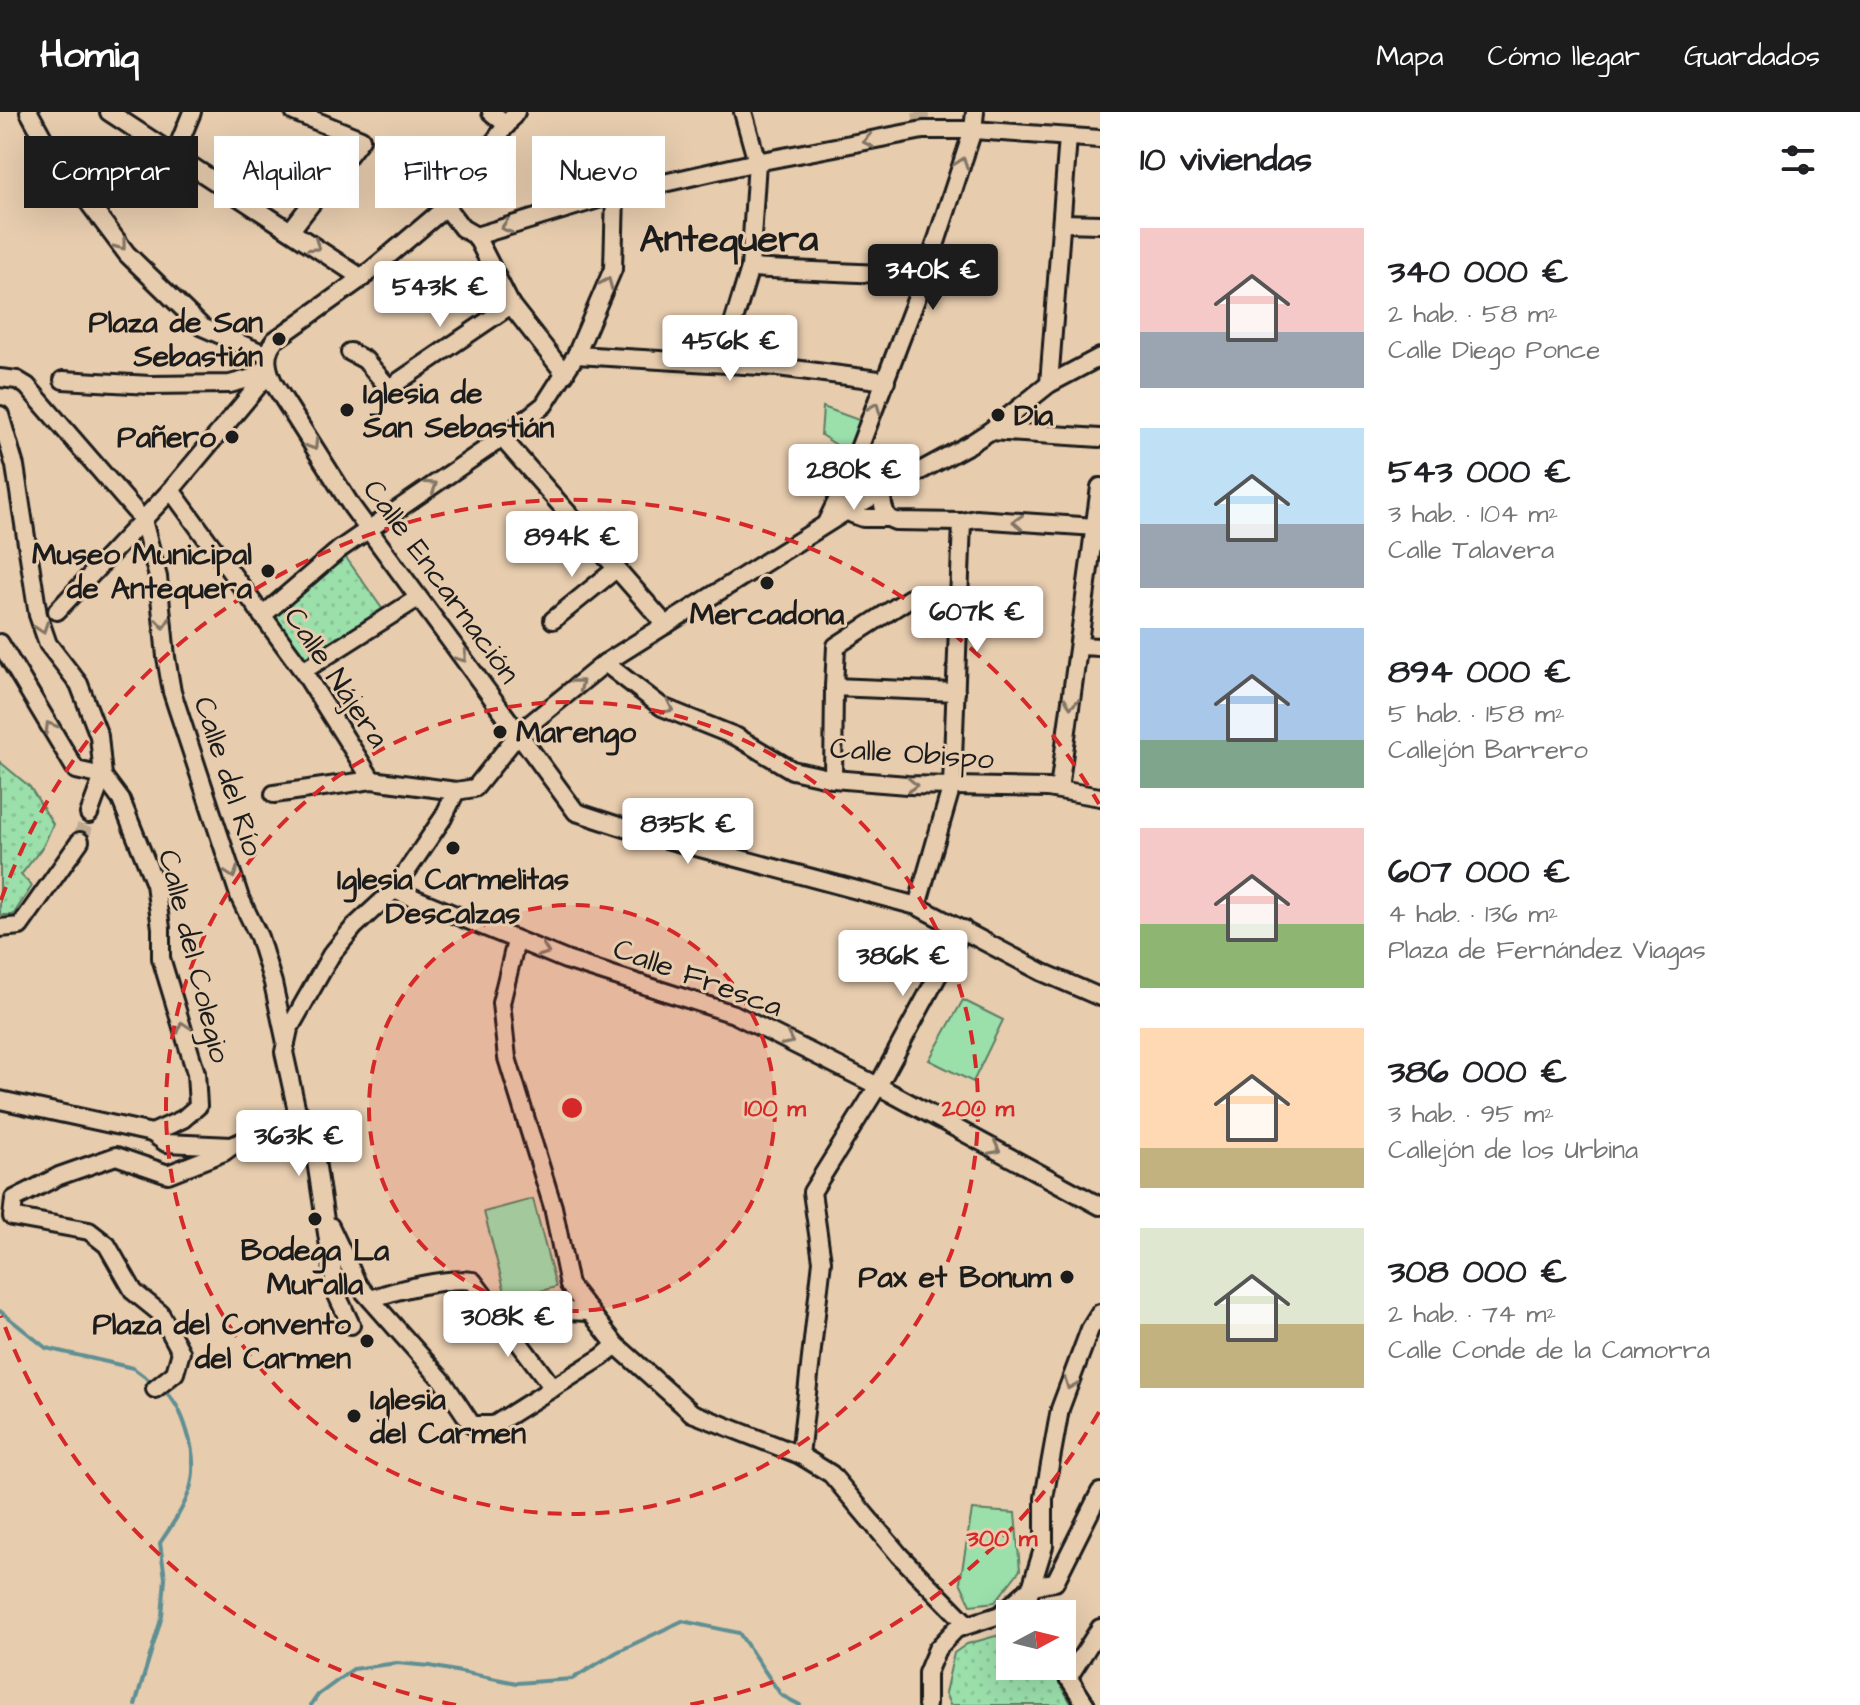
<!DOCTYPE html>
<html lang="es">
<meta charset="utf-8">
<style>
:root{--surface:#fff;--page:#f6f6f6;--text:#202124;--muted:#757577;--accent:#1c1c1c}
body{margin:0;font-family:"Architects Daughter",sans-serif;background:var(--page);color:var(--text);height:100vh;display:flex;flex-direction:column;font-size:30px;white-space:nowrap}
*{box-sizing:border-box;margin:0}
p{font-size:26px;color:var(--muted)}
.icon{flex:none;width:44px;height:44px;fill:none;stroke:currentColor;stroke-width:2;stroke-linecap:round;stroke-linejoin:round}
.map{position:relative;flex:1;overflow:hidden}
.panel{display:flex;flex-direction:column;background:var(--surface);width:760px}
.panel>*{flex:none}
.top-card{position:absolute;left:24px;top:24px;width:760px;height:72px;display:flex;gap:16px}
.needle{width:52px;rotate:83deg}
.tools{position:absolute;left:996px;top:1488px;display:grid;gap:16px}
.tools a{display:grid;place-items:center;width:80px;height:80px;border-radius:0px;background:var(--surface);box-shadow:0 8px 32px #0002;font-size:40px}
.price{position:absolute;translate:-50% -68px;padding:0 18px;border-radius:8px;background:#fff;color:#222;font-size:26px;line-height:52px;filter:drop-shadow(0 2px 4px #0008)}
.price::after{content:'';position:absolute;left:50%;top:48px;width:24px;height:18px;margin-left:-12px;background:inherit;clip-path:polygon(0 0,100% 0,50% 100%)}
.price.active{background:var(--accent);color:#fff}
ul{padding:0;list-style:none}
li{display:flex;align-items:center;gap:24px;height:200px;padding:0 40px}
li span{display:grid;place-items:center;flex:none;width:224px;height:160px;border-radius:0px;color:#555}
li>.icon{margin-inline-start:auto}
span .icon{width:96px;height:96px;fill:#fffc;stroke-width:1}
li b{font-size:34px}
h2{display:flex;justify-content:space-between;align-items:center;height:96px;padding:0 40px;font-size:34px}
.chip{padding:0 28px;border-radius:0px;background:var(--surface);box-shadow:0 8px 32px #0002;font-size:28px;line-height:72px}
.chip.active{background:var(--accent);color:#fff}
header{display:flex;align-items:center;gap:48px;box-sizing:border-box;height:112px;padding:0 40px;background:var(--accent);color:#fff}
header strong{font-size:38px}
nav{display:flex;gap:44px;margin-inline-start:auto;font-size:28px}
main{display:flex;flex:1;min-height:0}
.map>svg:first-child{display:block}
</style>
<header>
<strong>Homiq</strong>
<nav><a>Mapa</a><a>Cómo llegar</a><a>Guardados</a></nav>
</header>
<main>
<div class="map">
<svg width="1100" height="1593" viewBox="0 0 1100 1593">
<defs>
<pattern id="park-dots" width="8" height="8" patternUnits="userSpaceOnUse" patternTransform="scale(2)"><rect width="8" height="8" fill="#9bdfab"/><path d="M2 2h.1M6 6h.1" fill="none" stroke="#85bf93" stroke-width="1.8" stroke-linecap="round"/></pattern>
</defs>
<rect width="100%" height="100%" fill="#e7ccae"/>
<filter id="ink" filterUnits="userSpaceOnUse"><feTurbulence type="fractalNoise" baseFrequency=".0125" numOctaves="2"/><feDisplacementMap in="SourceGraphic" scale="16" xChannelSelector="R" yChannelSelector="G"/><feConvolveMatrix kernelMatrix="1 2 1 2 8 2 1 2 1" color-interpolation-filters="sRGB"/></filter>
<g filter="url(#ink)">
<!-- green -->
<g fill="#9bdfab" stroke="#5c7e64" stroke-width="2">
<path d="M823,295l44,16 -12,34 -34,-22z"/>
<path d="M963,888l40,20 -30,62 -44,-22z"/>
<path d="M533,1087l23,88 -49,13 -23,-88z"/>
<path d="M972,1398l43,3 5,57 -25,32 -24,3 -11,-23z"/>
</g>
<!-- park -->
<g fill="url(#park-dots)" stroke="#5c7e64" stroke-width="2">
<path d="M340,437l48,68 -85,54 -41,-55z"/>
<path d="M0,650l30,25 23,37 -9,21 -23,30 11,11 -19,29h-13z"/>
<path d="M1010,1520v34h40l22,39h-122l-5,-12 9,-40 13,-9z"/>
</g>
<g fill="none" stroke-linecap="round" stroke-linejoin="round">
<!-- stream -->
<g stroke="#5f8f93" stroke-width="4">
<path d="M0,1199l46,37 87,20 20,15"/>
<path d="M135,1593l27,-89 3,-38 -5,-35c27,-40 43,-64 27,-112 -5,-17 -12,-33 -26,-43"/>
<path d="M311,1593l7,-10 35,-26 44,-6 33,3 87,17 55,-4 45,-27 65,-31 57,12 42,62 19,10"/>
</g>
<!-- minor-tunnel -->
<g stroke="#bea991" stroke-width="16" stroke-dasharray="16 8" stroke-linecap="butt">
<path d="M920,0l3,18"/>
<path d="M80,729l9,-27"/>
</g>
<!-- minor casing -->
<g stroke="#1c1c1c" stroke-width="22">
<g id="minor">
<path d="M29,0l23,42 75,100 75,73 65,28"/>
<path d="M109,0l253,166"/>
<path d="M491,0l16,13"/>
<path d="M516,0l-70,95 -84,71 -87,62c-12,14 -8,29 -1,44l78,123 224,305 49,16 292,78 125,66 58,25"/>
<path d="M174,44l18,-44"/>
<path d="M446,95l16,21 14,8 139,-42 142,-32 166,-32h50l127,9"/>
<path d="M1062,111l38,1"/>
<path d="M291,118l70,-91 -67,-27"/>
<path d="M476,124l35,69 54,69"/>
<path d="M750,156l175,8"/>
<path d="M350,240l15,8 24,28 122,-83"/>
<path d="M576,243l202,12 108,14"/>
<path d="M721,251l29,-95 7,-106 -14,-50"/>
<path d="M0,266l17,2 10,6 116,134 15,57 8,80 6,35 68,206 19,39 14,46 13,60"/>
<path d="M63,268l87,5 80,-1 22,-6 11,-8"/>
<path d="M1049,272l19,-247"/>
<path d="M0,303l15,51 23,149 10,29 31,40 20,52 4,40 -14,38"/>
<path d="M990,319l110,7"/>
<path d="M502,326l164,187"/>
<path d="M171,378l132,181 69,109"/>
<path d="M883,379c-2,10 0,18 5,27l7,3 67,1 14,-3 120,8"/>
<path d="M848,390l4,12 11,4h25"/>
<path d="M826,411l21,-43 78,-204 48,-146 2,-18"/>
<path d="M57,499l114,-121 98,-117"/>
<path d="M262,504l78,-67 162,-111 42,-33 32,-50 37,-86 2,-75"/>
<path d="M553,508l63,-51"/>
<path d="M0,531l76,127 27,6"/>
<path d="M1080,534l20,1"/>
<path d="M605,551l57,44 75,30 55,33 41,9 74,6 141,3 52,9"/>
<path d="M303,559l115,-73"/>
<path d="M834,575l2,-41 74,-48 49,2"/>
<path d="M103,664l18,24 34,84 6,44v30l35,115 2,33 -15,13 -31,14"/>
<path d="M833,667l1,-92 122,5"/>
<path d="M1059,677l41,-302"/>
<path d="M274,682l98,-14 84,11 19,-3 44,-55 86,-70 245,-154 120,-65 20,-13 59,-47 51,-27"/>
<path d="M394,778l172,70 168,54 144,72 222,120"/>
<path d="M917,794l35,-121 10,-263"/>
<path d="M0,816l20,-2 60,-85"/>
<path d="M516,829l-15,62 6,55 46,149 16,78 47,60 76,68 108,42 31,19 69,82 67,68"/>
<path d="M0,988l152,33 14,10 66,3 67,-31"/>
<path d="M330,1114l28,59 84,95 30,45h22l108,-68 14,-12"/>
<path d="M371,1187c25,-9 76,-22 102,-18l80,107"/>
<path d="M495,1196l95,4"/>
<path d="M351,1213l-15,-32 -26,-172 -13,-10 -13,-59 5,-23 42,-74 23,-28 40,-37 49,-72 13,-27"/>
<path d="M155,1277l20,-16 6,-21 -21,-39 -26,-21 -27,-47 -18,-14 -77,-14 2,-18 45,-23 57,-20 52,18 56,-22 8,-6"/>
<path d="M800,1343l22,-194 -10,-69 66,-106 85,-157"/>
<path d="M1032,1474l23,-4 45,-90"/>
<path d="M1031,1502l-5,-10 18,-58v-48l16,-89 30,-80 10,-16"/>
<path d="M1061,1554l25,39"/>
<path d="M1068,1566l32,-50"/>
<path d="M927,1593v-32l10,-24 19,-20 44,-14 28,-25"/>
</g>
</g>
<!-- minor -->
<use href="#minor" stroke="#e7ccae" stroke-width="16"/>
</g>
<!-- one-way arrows -->
<defs><path id="oneway-chevron" d="M-2-3.5L2.5 0L-2 3.5" fill="none" stroke-width="1.6" stroke-linecap="round" stroke-linejoin="round" transform="scale(2)"/></defs>
<g stroke="#827465">
<use href="#oneway-chevron" transform="translate(868 29) rotate(169)"/>
<use href="#oneway-chevron" transform="translate(962 51) rotate(-71)"/>
<use href="#oneway-chevron" transform="translate(506 115) rotate(163)"/>
<use href="#oneway-chevron" transform="translate(121 133) rotate(52)"/>
<use href="#oneway-chevron" transform="translate(315 134) rotate(34)"/>
<use href="#oneway-chevron" transform="translate(607 171) rotate(-67)"/>
<use href="#oneway-chevron" transform="translate(875 296) rotate(-68)"/>
<use href="#oneway-chevron" transform="translate(313 333) rotate(58)"/>
<use href="#oneway-chevron" transform="translate(432 374) rotate(-34)"/>
<use href="#oneway-chevron" transform="translate(1018 410) rotate(-177)"/>
<use href="#oneway-chevron" transform="translate(163 511) rotate(85)"/>
<use href="#oneway-chevron" transform="translate(42 516) rotate(71)"/>
<use href="#oneway-chevron" transform="translate(462 545) rotate(53)"/>
<use href="#oneway-chevron" transform="translate(579 572) rotate(-39)"/>
<use href="#oneway-chevron" transform="translate(1071 591) rotate(98)"/>
<use href="#oneway-chevron" transform="translate(668 596) rotate(26)"/>
<use href="#oneway-chevron" transform="translate(50 615) rotate(-121)"/>
<use href="#oneway-chevron" transform="translate(912 673) rotate(2)"/>
<use href="#oneway-chevron" transform="translate(232 761) rotate(71)"/>
<use href="#oneway-chevron" transform="translate(544 839) rotate(21)"/>
<use href="#oneway-chevron" transform="translate(183 915) rotate(-109)"/>
<use href="#oneway-chevron" transform="translate(788 928) rotate(27)"/>
<use href="#oneway-chevron" transform="translate(995 1037) rotate(28)"/>
<use href="#oneway-chevron" transform="translate(1070 1272) rotate(111)"/>
</g>
</g>
<!-- distance rings -->
<circle cx="572" cy="996" r="203" fill="#d62828" fill-opacity=".12"/>
<g fill="none" stroke="#d62828" stroke-width="4" stroke-dasharray="14 10">
<circle cx="572" cy="996" r="203"/>
<circle cx="572" cy="996" r="406"/>
<path d="M1099 1300A608 608 0 0 1 688 1593M456 1593A608 608 0 0 1 1 1204M1 788A608 608 0 0 1 1099 692"/>
</g>
<!-- markers -->
<g fill="#1c1c1c" stroke="#e7ccae" stroke-width="3">
<circle cx="279" cy="227" r="8"/>
<circle cx="347" cy="298" r="8"/>
<circle cx="998" cy="303" r="8"/>
<circle cx="232" cy="325" r="8"/>
<circle cx="268" cy="459" r="8"/>
<circle cx="767" cy="471" r="8"/>
<circle cx="500" cy="620" r="8"/>
<circle cx="453" cy="736" r="8"/>
<circle cx="315" cy="1107" r="8"/>
<circle cx="1067" cy="1165" r="8"/>
<circle cx="367" cy="1229" r="8"/>
<circle cx="354" cy="1304" r="8"/>
</g>
<g text-anchor="middle" stroke-width="6" stroke-linejoin="round" paint-order="stroke">
<!-- poi labels -->
<g font-size="30" font-weight="bold" fill="#1c1c1c" stroke="#e7ccae" text-anchor="end">
<text x="263" y="220">Plaza de San<tspan x="263" dy="34">Sebastián</tspan></text>
<text x="363" y="291" text-anchor="start">Iglesia de<tspan x="363" dy="34">San Sebastián</tspan></text>
<text x="1014" y="313" text-anchor="start">Dia</text>
<text x="216" y="335">Pañero</text>
<text x="252" y="452">Museo Municipal<tspan x="252" dy="34">de Antequera</tspan></text>
<text x="767" y="512" text-anchor="middle">Mercadona</text>
<text x="516" y="630" text-anchor="start">Marengo</text>
<text x="453" y="777" text-anchor="middle">Iglesia Carmelitas<tspan x="453" dy="34">Descalzas</tspan></text>
<text x="315" y="1148" text-anchor="middle">Bodega La<tspan x="315" dy="34">Muralla</tspan></text>
<text x="1051" y="1175">Pax et Bonum</text>
<text x="351" y="1222">Plaza del Convento<tspan x="351" dy="34">del Carmen</tspan></text>
<text x="370" y="1297" text-anchor="start">Iglesia<tspan x="370" dy="34">del Carmen</tspan></text>
</g>
<!-- street labels -->
<g font-size="30" fill="#1c1c1c" stroke="#e7ccae">
<text transform="translate(442 469) rotate(54)" y="10">Calle Encarnación</text>
<text transform="translate(337 565) rotate(56)" y="10">Calle Nájera</text>
<text transform="translate(912 641) rotate(4)" y="10">Calle Obispo</text>
<text transform="translate(229 664) rotate(72)" y="10">Calle del Río</text>
<text transform="translate(195 844) rotate(76)" y="10">Calle del Colegio</text>
<text transform="translate(698 865) rotate(20)" y="10">Calle Fresca</text>
</g>
<!-- district labels -->
<g font-size="38" font-weight="bold" fill="#1c1c1c" stroke="#e7ccae">
<text x="729" y="139">Antequera</text>
</g>
</g>
<circle cx="572" cy="996" r="12" fill="#d62828" stroke="#e7ccae" stroke-width="4"/>
<g font-size="24" text-anchor="middle" font-weight="bold" fill="#d62828" stroke="#e7ccae" stroke-width="6" stroke-linejoin="round" paint-order="stroke">
<text x="775" y="1004">100 m</text>
<text x="978" y="1004">200 m</text>
<text x="1002" y="1434">300 m</text>
</g>
</svg>
<div class="tools">
<a><svg class="needle" viewBox="-14 -14 28 28"><path d="M0-13l5 13h-10z" fill="#e53935"/><path d="M0 13l5-13h-10z" fill="#757577"/></svg></a>
</div>
<b class="price active" style="left:933px;top:200px">340K €</b>
<b class="price" style="left:440px;top:217px">543K €</b>
<b class="price" style="left:730px;top:271px">456K €</b>
<b class="price" style="left:854px;top:400px">280K €</b>
<b class="price" style="left:572px;top:467px">894K €</b>
<b class="price" style="left:977px;top:542px">607K €</b>
<b class="price" style="left:688px;top:754px">835K €</b>
<b class="price" style="left:903px;top:886px">386K €</b>
<b class="price" style="left:299px;top:1066px">363K €</b>
<b class="price" style="left:508px;top:1247px">308K €</b>
<div class="top-card">
<a class="chip active">Comprar</a>
<a class="chip">Alquilar</a>
<a class="chip">Filtros</a>
<a class="chip">Nuevo</a>
</div>
</div>
<section class="panel">
<h2>10 viviendas<svg class="icon" aria-label="filters" viewBox="0 0 24 24"><path d="M4 7h16M4 17h16"/><circle cx="9" cy="7" r="2"/><circle cx="15" cy="17" r="2"/></svg></h2>
<ul>
<li><span style="background:linear-gradient(#f6c9c9 65%,#9aa5b1 0)"><svg class="icon" aria-label="home" viewBox="0 0 24 24"><path d="M3 11l9-7 9 7M6 9v11h12V9"/></svg></span><div><b>340 000 €</b><p>2 hab. · 58 m²</p><p>Calle Diego Ponce</p></div></li>
<li><span style="background:linear-gradient(#bfe0f5 60%,#9aa5b1 0)"><svg class="icon" aria-label="home" viewBox="0 0 24 24"><path d="M3 11l9-7 9 7M6 9v11h12V9"/></svg></span><div><b>543 000 €</b><p>3 hab. · 104 m²</p><p>Calle Talavera</p></div></li>
<li><span style="background:linear-gradient(#a9c7e8 70%,#7fa58c 0)"><svg class="icon" aria-label="home" viewBox="0 0 24 24"><path d="M3 11l9-7 9 7M6 9v11h12V9"/></svg></span><div><b>894 000 €</b><p>5 hab. · 158 m²</p><p>Callejón Barrero</p></div></li>
<li><span style="background:linear-gradient(#f6c9c9 60%,#8fb573 0)"><svg class="icon" aria-label="home" viewBox="0 0 24 24"><path d="M3 11l9-7 9 7M6 9v11h12V9"/></svg></span><div><b>607 000 €</b><p>4 hab. · 136 m²</p><p>Plaza de Fernández Viagas</p></div></li>
<li><span style="background:linear-gradient(#ffd9b3 75%,#c2b280 0)"><svg class="icon" aria-label="home" viewBox="0 0 24 24"><path d="M3 11l9-7 9 7M6 9v11h12V9"/></svg></span><div><b>386 000 €</b><p>3 hab. · 95 m²</p><p>Callejón de los Urbina</p></div></li>
<li><span style="background:linear-gradient(#dfe7d0 60%,#c2b280 0)"><svg class="icon" aria-label="home" viewBox="0 0 24 24"><path d="M3 11l9-7 9 7M6 9v11h12V9"/></svg></span><div><b>308 000 €</b><p>2 hab. · 74 m²</p><p>Calle Conde de la Camorra</p></div></li>
</ul>
</section>
</main>
